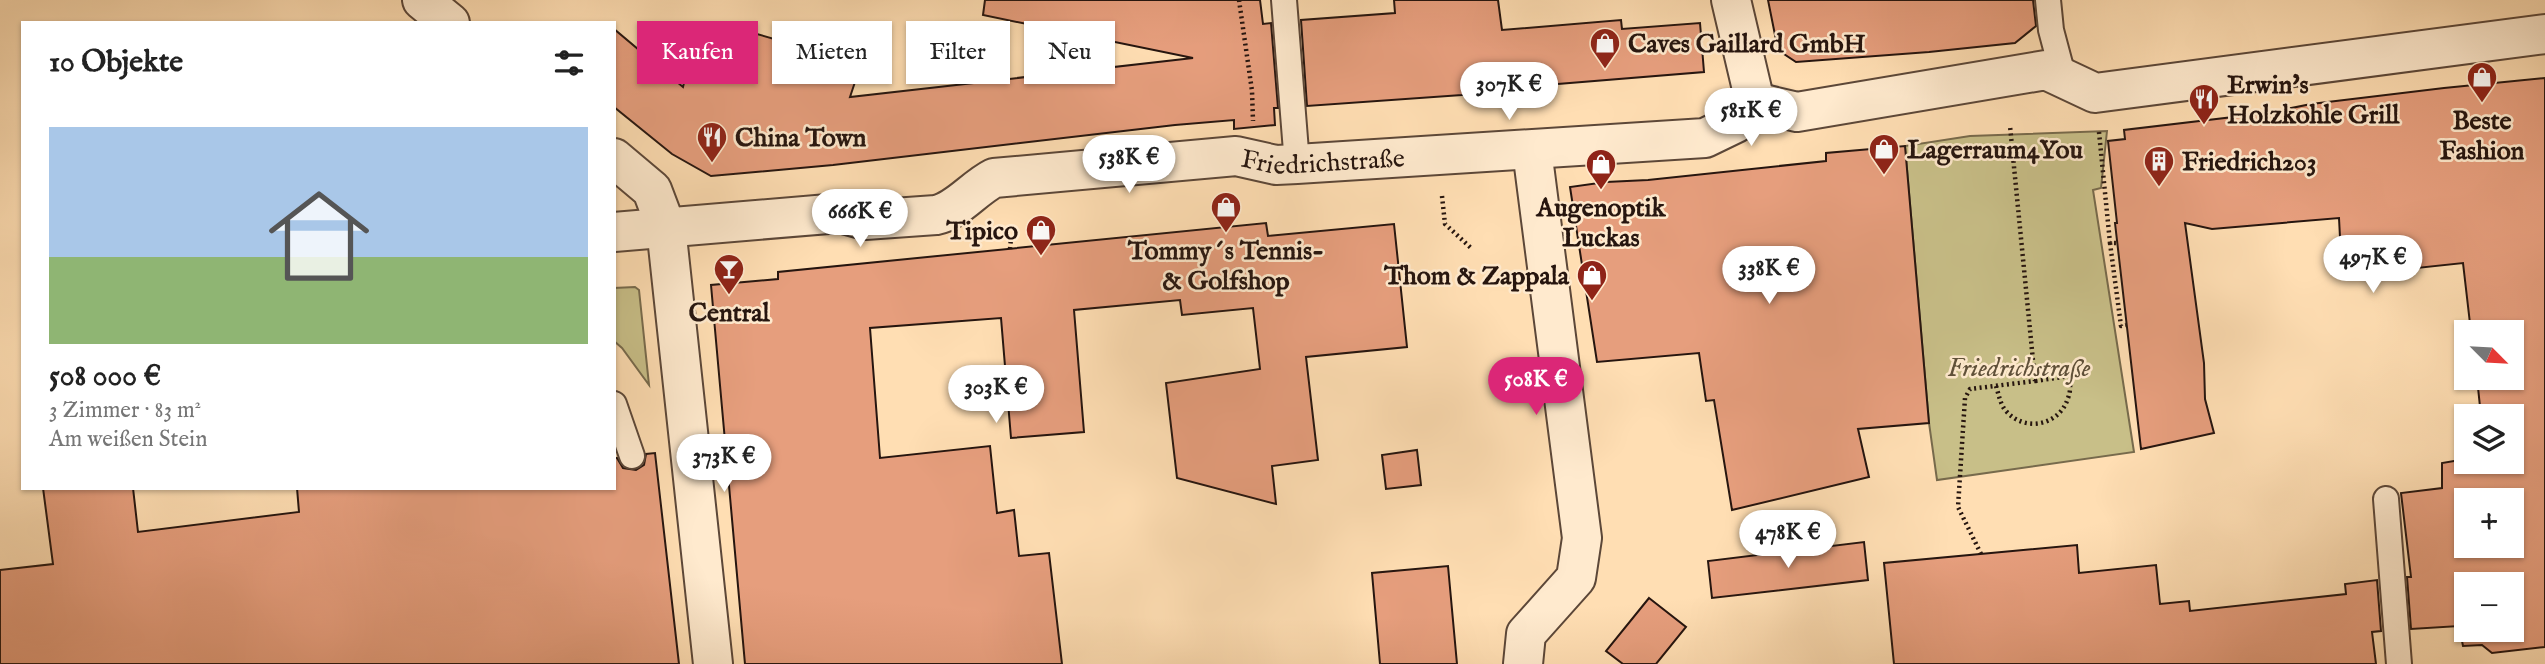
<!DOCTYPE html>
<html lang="de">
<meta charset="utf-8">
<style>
:root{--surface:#fff;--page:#f2f2f2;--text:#222;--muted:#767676;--line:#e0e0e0;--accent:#db2777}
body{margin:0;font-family:"IM FELL English",serif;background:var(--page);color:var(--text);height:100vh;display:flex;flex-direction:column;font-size:26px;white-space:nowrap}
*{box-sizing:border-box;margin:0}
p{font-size:23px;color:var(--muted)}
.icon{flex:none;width:38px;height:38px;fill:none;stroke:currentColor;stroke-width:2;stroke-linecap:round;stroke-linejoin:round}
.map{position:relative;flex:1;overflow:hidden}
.sheet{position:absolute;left:21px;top:21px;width:595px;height:469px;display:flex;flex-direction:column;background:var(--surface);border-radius:0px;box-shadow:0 2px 5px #0004}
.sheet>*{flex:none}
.banner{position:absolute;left:637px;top:21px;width:665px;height:63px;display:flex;gap:14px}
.needle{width:46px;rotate:114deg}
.buttons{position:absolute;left:2454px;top:320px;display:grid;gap:14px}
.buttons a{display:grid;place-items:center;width:70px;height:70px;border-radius:0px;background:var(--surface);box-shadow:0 2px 5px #0004;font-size:35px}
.price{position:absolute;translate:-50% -60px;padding:0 16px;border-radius:24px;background:#fff;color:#222;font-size:23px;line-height:46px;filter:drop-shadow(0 2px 4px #0008)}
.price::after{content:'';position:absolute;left:50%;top:42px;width:21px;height:16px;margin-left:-10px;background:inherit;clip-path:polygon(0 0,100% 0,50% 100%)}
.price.on{background:var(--accent);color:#fff}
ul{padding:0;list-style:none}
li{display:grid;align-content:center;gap:14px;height:371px;padding:0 28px}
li+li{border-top:2px solid var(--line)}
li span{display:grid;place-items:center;height:217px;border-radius:0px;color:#555}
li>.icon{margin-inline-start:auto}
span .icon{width:126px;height:126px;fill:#fffc;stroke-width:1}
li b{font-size:30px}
h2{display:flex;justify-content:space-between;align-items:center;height:84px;padding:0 28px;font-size:30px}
.pill{padding:0 24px;border-radius:0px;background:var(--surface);box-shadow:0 2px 5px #0004;font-size:24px;line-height:63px}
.pill.on{background:var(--accent);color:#fff}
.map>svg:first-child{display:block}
</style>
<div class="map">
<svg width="2545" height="664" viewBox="0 0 2545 664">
<rect width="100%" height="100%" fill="#ffdeb3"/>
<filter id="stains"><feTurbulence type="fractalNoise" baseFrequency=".00286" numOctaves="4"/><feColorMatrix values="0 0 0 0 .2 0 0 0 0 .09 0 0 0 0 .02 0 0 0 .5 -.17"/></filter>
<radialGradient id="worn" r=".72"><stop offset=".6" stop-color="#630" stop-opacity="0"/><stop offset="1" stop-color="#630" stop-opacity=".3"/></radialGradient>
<!-- green -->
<g fill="#c8bf88" stroke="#776a4c" stroke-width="2">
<path d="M2107,131l-6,57 -8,2 41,262 -197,28 -8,-57 -24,-277 65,-10z"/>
<path d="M635,287l4,3 10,95 -27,-37 -8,-7v-53z"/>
</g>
<!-- building -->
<g fill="#e69e7d" stroke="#26150f" stroke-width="2" fill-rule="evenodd">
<path d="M985,0h275l3,24 8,-1 7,85h-4l1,17 -41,4v-9l-59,5 -342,40 -122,11 -39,-22 -58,-47v-78l69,58 15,-61 43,9 2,-5 118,34 -11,33 343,-39 -210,-43z"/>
<path d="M1394,0h104l4,30 119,-10 1,9 78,-6 4,49 -195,16v2l-47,5 -155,11 -6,-86 94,-7z"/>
<path d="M1768,0h265l3,26 -21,17 -86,9 -133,10 -18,-12z"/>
<path d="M2545,78v569l-53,6 -10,-8 -19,1 -4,-20 -48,3 -4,-52h4l-10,-84 41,-5v-25l24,-4v3h45v-46h-30l-4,-38h34v-46h-40l-8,-69 -121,13 -3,-58 -127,11 -27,-6 19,140 1,36 9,34 -73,16 -26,-226h2l-9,-82 17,-2 -1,-9 143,-17 44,-9 133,-16zM2466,500h45v46h-45zM2466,584h45v46h-45z"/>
<path d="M1905,146l24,277 -71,6 11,48 -137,33 -18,-110 -8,1 -7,-48 -102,9 -27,-175 36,-5 42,-2 178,-19v-8z"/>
<path d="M1266,223l2,13 126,-12 13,123 -101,10 12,103 -46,6 4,38 -99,-26 -11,-95 94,-14 -7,-61 -71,7 -2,-15 -106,10 10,122 -73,6 -10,-120 -131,10 10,130 110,-12 7,67 17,-3 5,46 30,-3 13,111h-317l-34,-379 67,-6v-7z"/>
<path d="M1417,450l4,35 -35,4 -4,-34z"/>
<path d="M655,453l24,211h-679v-94l53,-6 -10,-76h90l5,44 161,-20 -2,-24h317v-30h3l6,10 13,2 8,-5 2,-11z"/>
<path d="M1864,542l4,38 -156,18 -4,-37z"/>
<path d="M2077,545l2,28 77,-8 4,39 29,-3 1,10 156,-17 -1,-10 32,-4 4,51 -9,1 4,32h-482l-10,-101z"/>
<path d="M1448,566l9,98h-77l-8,-91z"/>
<path d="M1649,598l37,29 -30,37h-33l-17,-13z"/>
</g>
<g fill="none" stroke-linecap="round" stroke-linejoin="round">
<!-- service casing -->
<g stroke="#5c4738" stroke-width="28">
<g id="service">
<path d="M1284,0l13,164"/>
<path d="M2048,0l3,30 13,49"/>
<path d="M614,404l18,52"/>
<path d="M2386,499l13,165"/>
</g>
</g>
<!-- minor casing -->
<g stroke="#5c4738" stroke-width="42">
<g id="minor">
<path d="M422,0l28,23"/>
<path d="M1731,0l24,102"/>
<path d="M1755,102l42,10 249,-42 49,23 450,-59"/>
<path d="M614,158l38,32 14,37 47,437"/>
<path id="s1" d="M614,232l226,-19 25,7 71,-5c21,-4 38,-27 58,-37l242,-22 40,9 21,-1 408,-26 31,-15 19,-21"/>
<path d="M1523,664l3,-30 50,-56 6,-40 -50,-388"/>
</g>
</g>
<!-- path -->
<g stroke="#26150f" stroke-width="4.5" stroke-dasharray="2 3.5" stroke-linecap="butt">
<path d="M1239,0l13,91 1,30"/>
<path d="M2099,132l11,111h7"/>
<path d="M1442,196l3,28 26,24"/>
<path d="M2110,243l11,83 5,-1"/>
<path d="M1010,249l1,-11"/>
<path d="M1996,386c3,9 4,18 10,25 19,22 54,14 62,-13 3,-7 2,-14 2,-22l-35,5"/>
<path d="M1981,554l-23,-47 7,-109 5,-9 65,-8 -25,-255"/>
</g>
<!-- service -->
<use href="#service" stroke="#ffeace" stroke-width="24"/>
<!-- minor -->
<use href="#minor" stroke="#ffeace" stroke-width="38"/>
</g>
<!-- icons -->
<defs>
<g id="shop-pin" transform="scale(1.575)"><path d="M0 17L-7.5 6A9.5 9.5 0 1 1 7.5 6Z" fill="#8f2418" stroke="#ffeace"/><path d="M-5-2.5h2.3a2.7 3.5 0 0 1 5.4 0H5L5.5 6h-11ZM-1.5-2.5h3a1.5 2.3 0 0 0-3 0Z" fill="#fff"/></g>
<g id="restaurant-pin" transform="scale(1.575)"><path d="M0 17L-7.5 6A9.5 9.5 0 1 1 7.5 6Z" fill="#8f2418" stroke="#ffeace"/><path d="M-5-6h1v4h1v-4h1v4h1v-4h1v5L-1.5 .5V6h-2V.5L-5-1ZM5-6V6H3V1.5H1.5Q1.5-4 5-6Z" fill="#fff"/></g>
<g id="building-pin" transform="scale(1.575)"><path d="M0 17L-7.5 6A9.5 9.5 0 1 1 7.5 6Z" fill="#8f2418" stroke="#ffeace"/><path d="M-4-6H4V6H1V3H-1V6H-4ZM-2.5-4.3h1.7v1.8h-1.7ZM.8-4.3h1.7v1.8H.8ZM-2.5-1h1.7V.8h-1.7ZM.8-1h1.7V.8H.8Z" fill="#fff"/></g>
<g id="bar-pin" transform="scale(1.575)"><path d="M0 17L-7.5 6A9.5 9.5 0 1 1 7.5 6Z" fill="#8f2418" stroke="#ffeace"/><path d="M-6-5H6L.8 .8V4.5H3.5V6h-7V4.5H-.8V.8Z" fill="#fff"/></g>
</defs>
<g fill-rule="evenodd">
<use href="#shop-pin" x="1605" y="43"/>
<use href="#shop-pin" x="2482" y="77"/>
<use href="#restaurant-pin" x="2204" y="99"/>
<use href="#restaurant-pin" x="712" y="137"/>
<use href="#shop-pin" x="1884" y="149"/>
<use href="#building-pin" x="2159" y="161"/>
<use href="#shop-pin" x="1601" y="164"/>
<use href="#shop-pin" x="1226" y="207"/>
<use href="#shop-pin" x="1041" y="230"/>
<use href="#bar-pin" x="729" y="269"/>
<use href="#shop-pin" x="1592" y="275"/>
</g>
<g text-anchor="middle" stroke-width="5" stroke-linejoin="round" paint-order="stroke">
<!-- poi labels -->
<g font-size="26" font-weight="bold" fill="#26150f" stroke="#ffeace" text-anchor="start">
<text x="1628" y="52">Caves Gaillard GmbH</text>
<text x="2227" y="93">Erwin's<tspan x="2227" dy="30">Holzkohle Grill</tspan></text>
<text x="2482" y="129" text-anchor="middle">Beste<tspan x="2482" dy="30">Fashion</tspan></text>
<text x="735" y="146">China Town</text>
<text x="1907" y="158">Lagerraum4You</text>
<text x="2182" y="170">Friedrich203</text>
<text x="1601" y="216" text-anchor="middle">Augenoptik<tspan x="1601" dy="30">Luckas</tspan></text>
<text x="1018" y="239" text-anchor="end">Tipico</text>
<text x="1226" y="259" text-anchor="middle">Tommy´s Tennis-<tspan x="1226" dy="30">&amp; Golfshop</tspan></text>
<text x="1569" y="284" text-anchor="end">Thom &amp; Zappala</text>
<text x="729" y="321" text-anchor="middle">Central</text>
</g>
<!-- street labels -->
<g font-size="26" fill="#26150f" stroke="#ffeace">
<text dy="9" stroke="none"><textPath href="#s1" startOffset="724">Friedrichstraße</textPath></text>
</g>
<!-- park labels -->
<g font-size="26" font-style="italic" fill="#5f5039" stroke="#ffeace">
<text x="2019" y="376">Friedrichstraße</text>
</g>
</g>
<rect width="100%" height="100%" filter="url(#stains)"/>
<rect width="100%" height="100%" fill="url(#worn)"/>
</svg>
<div class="buttons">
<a><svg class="needle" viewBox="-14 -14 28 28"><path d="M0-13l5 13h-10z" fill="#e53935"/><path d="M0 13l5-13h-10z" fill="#767676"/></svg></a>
<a><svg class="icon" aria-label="layers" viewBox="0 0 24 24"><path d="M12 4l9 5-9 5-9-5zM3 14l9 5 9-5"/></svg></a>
<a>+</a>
<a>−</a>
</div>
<b class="price" style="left:1509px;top:122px">307K €</b>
<b class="price" style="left:1751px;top:148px">581K €</b>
<b class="price" style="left:1129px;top:195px">538K €</b>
<b class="price" style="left:860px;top:249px">666K €</b>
<b class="price" style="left:2373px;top:295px">497K €</b>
<b class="price" style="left:1769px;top:306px">338K €</b>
<b class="price on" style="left:1536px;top:417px">508K €</b>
<b class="price" style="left:996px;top:425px">303K €</b>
<b class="price" style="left:724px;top:494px">373K €</b>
<b class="price" style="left:1788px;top:570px">478K €</b>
<div class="banner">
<a class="pill on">Kaufen</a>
<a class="pill">Mieten</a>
<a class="pill">Filter</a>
<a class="pill">Neu</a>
</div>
<section class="sheet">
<h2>10 Objekte<svg class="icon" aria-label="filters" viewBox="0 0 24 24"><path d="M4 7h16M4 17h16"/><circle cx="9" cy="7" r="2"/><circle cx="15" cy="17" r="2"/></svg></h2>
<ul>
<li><span style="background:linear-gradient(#a9c7e8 60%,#8fb573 0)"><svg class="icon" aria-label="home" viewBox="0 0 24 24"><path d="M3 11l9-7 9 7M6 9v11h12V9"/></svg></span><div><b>508 000 €</b><p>3 Zimmer · 83 m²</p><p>Am weißen Stein</p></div></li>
</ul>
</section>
</div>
